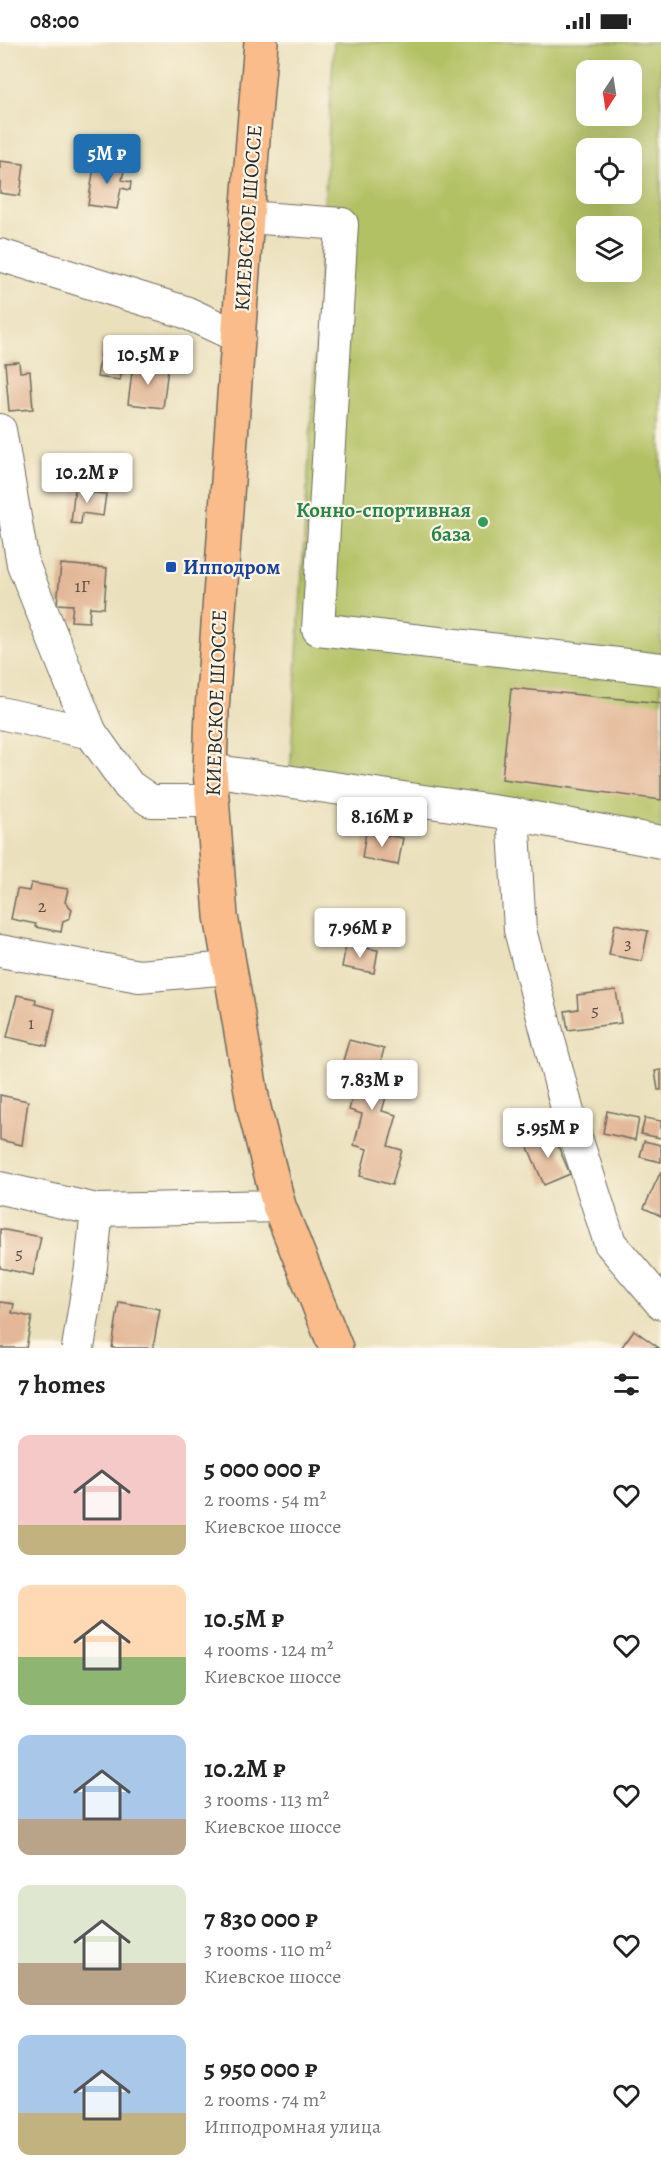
<!DOCTYPE html>
<meta charset="utf-8">
<style>
:root{--surface:#fff;--page:#f2f2f2;--text:#222;--muted:#767676;--accent:#1f6fb2}
body{margin:0;font-family:Alegreya,serif;background:var(--page);color:var(--text);height:100vh;display:flex;flex-direction:column;font-size:22px;white-space:nowrap}
*{box-sizing:border-box;margin:0}
p{font-size:20px;color:var(--muted)}
.icon{flex:none;width:33px;height:33px;fill:none;stroke:currentColor;stroke-width:2;stroke-linecap:round;stroke-linejoin:round}
.map{position:relative;height:1306px;overflow:hidden}
.panel{display:flex;flex-direction:column;background:var(--surface);flex:1}
.panel>*{flex:none}
.needle{width:39px;rotate:192deg}
.buttons{position:absolute;left:576px;top:18px;display:grid;gap:12px}
.buttons a{display:grid;place-items:center;width:66px;height:66px;border-radius:12px;background:var(--surface);box-shadow:0 6px 24px #0002;font-size:30px}
.price{position:absolute;translate:-50% -51px;padding:0 14px;border-radius:6px;background:#fff;color:#222;font-size:20px;line-height:39px;filter:drop-shadow(0 2px 3px #0008)}
.price::after{content:'';position:absolute;left:50%;top:36px;width:18px;height:14px;margin-left:-9px;background:inherit;clip-path:polygon(0 0,100% 0,50% 100%)}
.price.on{background:var(--accent);color:#fff}
ul{padding:0;list-style:none}
li{display:flex;align-items:center;gap:18px;height:150px;padding:0 18px}
li span{display:grid;place-items:center;flex:none;width:168px;height:120px;border-radius:12px;color:#555}
li>.icon{margin-inline-start:auto}
span .icon{width:72px;height:72px;fill:#fffc;stroke-width:1}
li b{font-size:26px}
h2{display:flex;justify-content:space-between;align-items:center;height:72px;padding:0 18px;font-size:26px}
.status{display:flex;justify-content:space-between;align-items:center;height:42px;padding:0 30px;background:var(--surface);direction:ltr}
.status svg{height:16px;fill:currentColor}
.map>svg:first-child{display:block}
</style>
<div class="status"><b>08:00</b><svg viewBox="0 0 49 12"><path d="M0 12V9h3v3zM5 12V6h3v6zM10 12V3h3v9zM15 12V0h3v12zM26 1h20v11H26zM47 4h2v5h-2z"/></svg></div>
<div class="map">
<svg width="661" height="1306" viewBox="0 0 661 1306">
<rect width="100%" height="100%" fill="#fcf5e5"/>
<filter id="ink" filterUnits="userSpaceOnUse"><feTurbulence type="fractalNoise" baseFrequency=".0167" numOctaves="2"/><feDisplacementMap in="SourceGraphic" scale="12" xChannelSelector="R" yChannelSelector="G"/><feConvolveMatrix kernelMatrix="1 2 1 2 8 2 1 2 1" color-interpolation-filters="sRGB"/></filter>
<filter id="wash" filterUnits="userSpaceOnUse"><feTurbulence type="fractalNoise" baseFrequency=".008" numOctaves="4" result="noise"/><feDisplacementMap in="SourceGraphic" scale="24" xChannelSelector="R" yChannelSelector="G"/><feGaussianBlur stdDeviation="1.35" result="paint"/><feColorMatrix in="noise" values="0 0 0 0 0 0 0 0 0 0 0 0 0 0 0 0 0 1.4 0 .05"/><feComposite in="paint" operator="in"/></filter>
<g filter="url(#wash)">
<rect width="100%" height="100%" fill="#eae0bc"/>
<!-- green -->
<path fill="#b2c163" stroke="#6e7647" stroke-width="1.5" fill-rule="evenodd" d="M334,0h327v791l-371,-61zM586,28h46v46h-46zM586,106h46v46h-46zM586,184h46v46h-46z"/>
<g id="blocks">
<!-- building -->
<g fill="#e3b797">
<path d="M95,118l30,5 -3,15 9,2 -1,8 -9,-2 -4,21 -29,-4z"/>
<path d="M0,119l24,3 -4,32 -20,-3z"/>
<path d="M103,298l23,3 -6,37 -23,-3z"/>
<path d="M19,320l1,10 10,-1 3,38 -24,2 -4,-48z"/>
<path d="M133,322l35,4 -5,40 -35,-4z"/>
<path d="M75,443l13,1 -1,6 19,2 -3,22 -21,-3 -1,11 -10,-1z"/>
<path d="M61,522l46,4 -3,40 -14,-1 -1,15 -18,-1 2,-16 -16,-1z"/>
<path d="M511,646l150,15v97l-159,-21z"/>
<path d="M366,790l37,6 -5,27 -36,-7z"/>
<path d="M31,841l37,6 -3,13 7,7 -2,9 -7,3 -2,11 -26,-5 1,-3 -25,-5 6,-30 12,2z"/>
<path d="M615,882l33,7 -6,30 -33,-6z"/>
<path d="M346,903l32,5 -4,23 -32,-6z"/>
<path d="M616,948l5,33 -53,7 -3,-19 13,-2 -1,-14z"/>
<path d="M17,953l19,4 -1,5 20,5 -8,37 -40,-9z"/>
<path d="M349,998l35,9 -7,26 14,4 -9,32 15,4 -9,31 14,4 -10,35 -32,-9 7,-27 -13,-4 8,-31 -13,-4 8,-30 -18,-5z"/>
<path d="M661,1028v20h-3l-3,-19z"/>
<path d="M0,1053l28,6 -6,44 -22,-5z"/>
<path d="M607,1069l32,7 -4,22 -32,-7z"/>
<path d="M645,1076l16,3v17l-20,-4z"/>
<path d="M553,1092l17,40 -26,11 -17,-40z"/>
<path d="M644,1099l17,4v17l-21,-5z"/>
<path d="M661,1129v45l-17,-8z"/>
<path d="M0,1187l41,8 -8,38 -33,-7z"/>
<path d="M0,1260l14,2 -2,9 20,4 -6,31h-26z"/>
<path d="M119,1260l41,7 -7,39h-41z"/>
<path d="M634,1288l25,18h-38z"/>
</g>
</g>
</g>
<g filter="url(#ink)">
<use href="#blocks" fill-opacity="0" stroke="#6e6a5e" stroke-width="1.5"/>
<g fill="none" stroke-linecap="round" stroke-linejoin="round">
<!-- minor casing -->
<g stroke="#6e6a5e" stroke-width="34">
<g id="minor">
<path d="M246,175l96,7 -24,405 343,40"/>
<path d="M0,213l185,57 54,25"/>
<path d="M0,388l23,134 68,169"/>
<path d="M0,671l91,20 38,53 22,15h61"/>
<path d="M210,728l303,44 148,28"/>
<path d="M513,772l7,116 49,186 41,127 51,60"/>
<path d="M0,909l139,25 90,-8"/>
<path d="M0,1146l97,22 182,-4"/>
<path d="M78,1306l13,-81 6,-57"/>
</g>
</g>
<!-- major casing -->
<g stroke="#6e6a5e" stroke-width="36">
<path id="major" d="M261,0c-19,222 -33,445 -49,668l-2,60 11,146 33,192 25,98 57,142"/>
</g>
<!-- minor -->
<use href="#minor" stroke="#fff" stroke-width="32"/>
<!-- major -->
<use href="#major" stroke="#f9bc8a" stroke-width="33"/>
</g>
</g>
<!-- markers -->
<circle fill="#2e9e5b" stroke="#fcf5e5" stroke-width="2" cx="483" cy="480" r="6"/>
<rect fill="#1a4fb4" stroke="#fcf5e5" stroke-width="2" x="165" y="519" width="12" height="12" rx="3"/>
<g text-anchor="middle" stroke-width="4.5" stroke-linejoin="round" paint-order="stroke">
<!-- number labels -->
<g font-size="18" fill="#594e46">
<text x="82" y="550">1Г</text>
<text x="42" y="870">2</text>
<text x="628" y="907">3</text>
<text x="595" y="974">5</text>
<text x="31" y="987">1</text>
<text x="19" y="1217">5</text>
</g>
<!-- street labels -->
<g font-size="21" fill="#2b2b2b" stroke="#fcf5e5">
<text transform="translate(248 176) rotate(-86)" y="7">КИЕВСКОЕ ШОССЕ</text>
<text transform="translate(216 661) rotate(-88)" y="7">КИЕВСКОЕ ШОССЕ</text>
</g>
<!-- leisure labels -->
<g font-size="21" font-weight="bold" fill="#27864d" stroke="#fcf5e5" text-anchor="end">
<text x="471" y="475">Конно-спортивная<tspan x="471" dy="24">база</tspan></text>
</g>
<!-- transit labels -->
<g font-size="21" font-weight="bold" fill="#164399" stroke="#fcf5e5" text-anchor="start">
<text x="183" y="532">Ипподром</text>
</g>
</g>
</svg>
<div class="buttons">
<a><svg class="needle" viewBox="-14 -14 28 28"><path d="M0-13l5 13h-10z" fill="#e53935"/><path d="M0 13l5-13h-10z" fill="#767676"/></svg></a>
<a><svg class="icon" aria-label="locate" viewBox="0 0 24 24"><circle cx="12" cy="12" r="6"/><path d="M12 2v4M12 18v4M2 12h4M18 12h4"/></svg></a>
<a><svg class="icon" aria-label="layers" viewBox="0 0 24 24"><path d="M12 4l9 5-9 5-9-5zM3 14l9 5 9-5"/></svg></a>
</div>
<b class="price on" style="left:107px;top:143px">5M ₽</b>
<b class="price" style="left:148px;top:344px">10.5M ₽</b>
<b class="price" style="left:87px;top:462px">10.2M ₽</b>
<b class="price" style="left:382px;top:806px">8.16M ₽</b>
<b class="price" style="left:360px;top:917px">7.96M ₽</b>
<b class="price" style="left:372px;top:1069px">7.83M ₽</b>
<b class="price" style="left:548px;top:1117px">5.95M ₽</b>
</div>
<section class="panel">
<h2>7 homes<svg class="icon" aria-label="filters" viewBox="0 0 24 24"><path d="M4 7h16M4 17h16"/><circle cx="9" cy="7" r="2"/><circle cx="15" cy="17" r="2"/></svg></h2>
<ul>
<li><span style="background:linear-gradient(#f6c9c9 75%,#c2b280 0)"><svg class="icon" aria-label="home" viewBox="0 0 24 24"><path d="M3 11l9-7 9 7M6 9v11h12V9"/></svg></span><div><b>5 000 000 ₽</b><p>2 rooms · 54 m²</p><p>Киевское шоссе</p></div><svg class="icon" aria-label="heart" viewBox="0 0 24 24"><path d="M12 20l-8-8c-3-5 5-10 8-4 3-6 11-1 8 4z"/></svg></li>
<li><span style="background:linear-gradient(#ffd9b3 60%,#8fb573 0)"><svg class="icon" aria-label="home" viewBox="0 0 24 24"><path d="M3 11l9-7 9 7M6 9v11h12V9"/></svg></span><div><b>10.5M ₽</b><p>4 rooms · 124 m²</p><p>Киевское шоссе</p></div><svg class="icon" aria-label="heart" viewBox="0 0 24 24"><path d="M12 20l-8-8c-3-5 5-10 8-4 3-6 11-1 8 4z"/></svg></li>
<li><span style="background:linear-gradient(#a9c7e8 70%,#b9a48a 0)"><svg class="icon" aria-label="home" viewBox="0 0 24 24"><path d="M3 11l9-7 9 7M6 9v11h12V9"/></svg></span><div><b>10.2M ₽</b><p>3 rooms · 113 m²</p><p>Киевское шоссе</p></div><svg class="icon" aria-label="heart" viewBox="0 0 24 24"><path d="M12 20l-8-8c-3-5 5-10 8-4 3-6 11-1 8 4z"/></svg></li>
<li><span style="background:linear-gradient(#dfe7d0 65%,#b9a48a 0)"><svg class="icon" aria-label="home" viewBox="0 0 24 24"><path d="M3 11l9-7 9 7M6 9v11h12V9"/></svg></span><div><b>7 830 000 ₽</b><p>3 rooms · 110 m²</p><p>Киевское шоссе</p></div><svg class="icon" aria-label="heart" viewBox="0 0 24 24"><path d="M12 20l-8-8c-3-5 5-10 8-4 3-6 11-1 8 4z"/></svg></li>
<li><span style="background:linear-gradient(#a9c7e8 65%,#c2b280 0)"><svg class="icon" aria-label="home" viewBox="0 0 24 24"><path d="M3 11l9-7 9 7M6 9v11h12V9"/></svg></span><div><b>5 950 000 ₽</b><p>2 rooms · 74 m²</p><p>Ипподромная улица</p></div><svg class="icon" aria-label="heart" viewBox="0 0 24 24"><path d="M12 20l-8-8c-3-5 5-10 8-4 3-6 11-1 8 4z"/></svg></li>
</ul>
</section>
